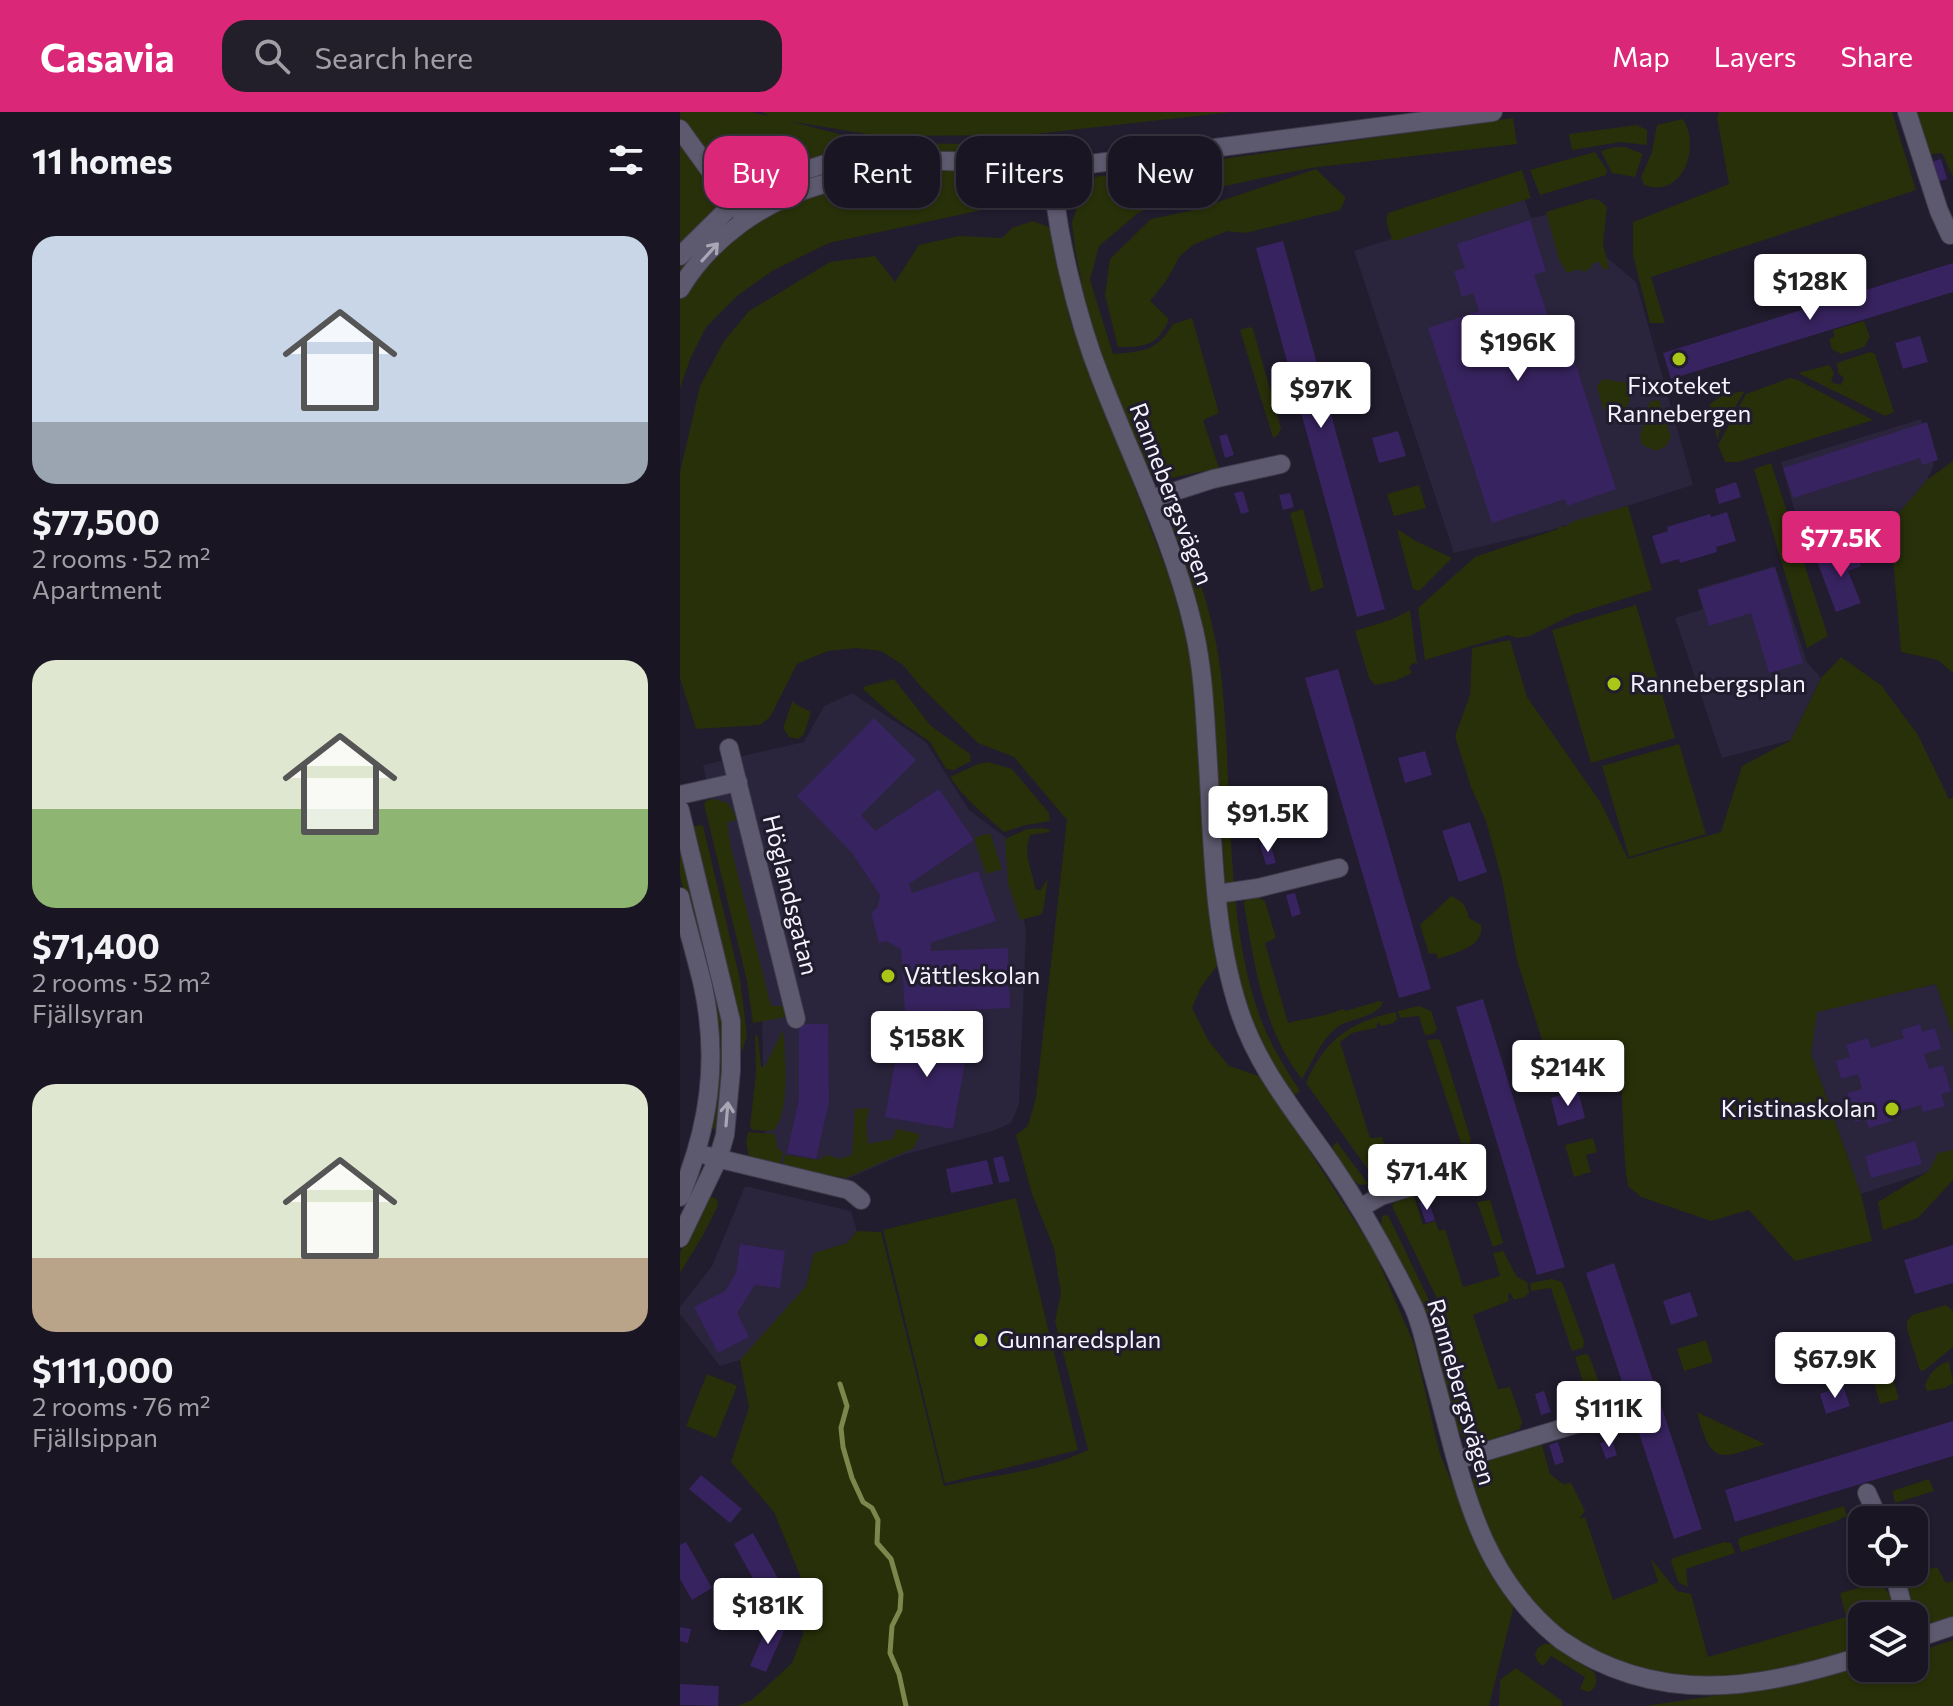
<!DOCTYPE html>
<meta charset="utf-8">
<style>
:root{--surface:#191522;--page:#221e2a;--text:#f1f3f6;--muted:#9f9fa5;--line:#373440;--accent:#db2777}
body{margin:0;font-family:Commissioner,sans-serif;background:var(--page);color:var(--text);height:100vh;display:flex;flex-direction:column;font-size:30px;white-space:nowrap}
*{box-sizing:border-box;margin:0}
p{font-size:26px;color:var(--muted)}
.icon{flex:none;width:44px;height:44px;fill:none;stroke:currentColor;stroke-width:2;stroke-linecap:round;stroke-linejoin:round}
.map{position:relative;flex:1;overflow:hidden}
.drawer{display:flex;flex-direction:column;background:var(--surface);width:680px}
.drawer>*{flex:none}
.top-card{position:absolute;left:24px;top:24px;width:760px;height:72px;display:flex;gap:16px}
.tools{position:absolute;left:1168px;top:1394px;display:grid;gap:16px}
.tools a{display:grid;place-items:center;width:80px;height:80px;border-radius:16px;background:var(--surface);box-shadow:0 2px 6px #0004,0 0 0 2px var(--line);font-size:40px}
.price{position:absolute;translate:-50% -68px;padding:0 18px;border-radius:8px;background:#fff;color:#222;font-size:26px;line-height:52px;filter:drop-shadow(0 2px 4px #0008)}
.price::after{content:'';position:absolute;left:50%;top:48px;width:24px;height:18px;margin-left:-12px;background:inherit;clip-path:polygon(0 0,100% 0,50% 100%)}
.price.active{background:var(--accent);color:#fff}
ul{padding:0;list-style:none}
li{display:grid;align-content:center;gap:16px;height:424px;padding:0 32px}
li span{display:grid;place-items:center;height:248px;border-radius:24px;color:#555}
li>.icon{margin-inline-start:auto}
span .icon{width:144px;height:144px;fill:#fffc;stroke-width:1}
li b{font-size:34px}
h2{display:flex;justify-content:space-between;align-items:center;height:96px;padding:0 32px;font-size:34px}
.chip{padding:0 28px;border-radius:24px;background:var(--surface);box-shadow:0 2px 6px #0004,0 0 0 2px var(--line);font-size:28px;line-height:72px}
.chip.active{background:var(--accent);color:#fff}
header{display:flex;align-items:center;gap:48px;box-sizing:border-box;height:112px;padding:0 40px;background:var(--accent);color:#fff}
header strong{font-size:38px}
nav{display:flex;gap:44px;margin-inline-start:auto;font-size:28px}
.search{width:560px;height:72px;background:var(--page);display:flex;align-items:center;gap:20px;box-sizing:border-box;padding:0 28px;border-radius:24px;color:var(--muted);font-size:30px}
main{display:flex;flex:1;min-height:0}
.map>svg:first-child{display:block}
</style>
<header>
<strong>Casavia</strong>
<div class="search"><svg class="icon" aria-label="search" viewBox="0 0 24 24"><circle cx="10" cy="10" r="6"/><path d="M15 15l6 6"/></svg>Search here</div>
<nav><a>Map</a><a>Layers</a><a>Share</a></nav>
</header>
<main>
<section class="drawer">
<h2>11 homes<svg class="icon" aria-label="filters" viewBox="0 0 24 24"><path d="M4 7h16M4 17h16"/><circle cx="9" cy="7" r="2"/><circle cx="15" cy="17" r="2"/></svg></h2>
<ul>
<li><span style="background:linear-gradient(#c9d6e8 75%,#9aa5b1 0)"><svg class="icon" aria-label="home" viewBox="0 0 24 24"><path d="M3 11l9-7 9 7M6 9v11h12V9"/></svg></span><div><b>$77,500</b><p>2 rooms · 52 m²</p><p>Apartment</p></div></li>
<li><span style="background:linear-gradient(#dfe7d0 60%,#8fb573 0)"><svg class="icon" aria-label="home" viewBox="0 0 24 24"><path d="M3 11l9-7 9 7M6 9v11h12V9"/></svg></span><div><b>$71,400</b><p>2 rooms · 52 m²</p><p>Fjällsyran</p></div></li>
<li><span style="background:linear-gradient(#dfe7d0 70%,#b9a48a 0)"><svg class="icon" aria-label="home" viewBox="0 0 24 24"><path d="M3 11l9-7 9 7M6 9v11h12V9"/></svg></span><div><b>$111,000</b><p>2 rooms · 76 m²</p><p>Fjällsippan</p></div></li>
</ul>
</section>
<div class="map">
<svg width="1273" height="1594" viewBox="0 0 1273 1594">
<rect width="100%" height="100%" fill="#211c2e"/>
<!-- built -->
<g fill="#2a243c">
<path d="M843,83l8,23 23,-5 82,69 57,203 -141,45 -98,23 -100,-302z"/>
<path d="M1241,307l13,46 -7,15 -37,43 -84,28 -25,-89z"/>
<path d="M1095,454l32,96 14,16 -30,62 -69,18 -47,-140 28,-9 -6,-20z"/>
<path d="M172,581l74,49 43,68 44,33 13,90 -7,172 -8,18 -18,8 -91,24 -55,24 -82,-20 -3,-140 -59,-254 101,-23 20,-36z"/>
<path d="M1256,872l17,50v130l-92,30 -50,-140 5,-42z"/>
<path d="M65,1074l106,25 6,20 -10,12 -33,10 -8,33 -25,31 -41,43 -20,6 -40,-52v-7l32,-41z"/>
</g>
<!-- green -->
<g fill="#283009">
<path d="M0,0h72l16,4 -6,-4h470l-206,23 -147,1 -90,-15 81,21 138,3 28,57 -45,6 -162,35 -57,28 -35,25 -31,31 -15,30 -11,31z"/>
<path d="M1039,0h173l24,78 -265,87 14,46h-15l-17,-68v-33l96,-38 -12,-67z"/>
<path d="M1237,0h36v65l-11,-24 -12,1z"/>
<path d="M833,6l4,26 -207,24 -128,27 -44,18 -39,33 -9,34 23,74c31,-3 43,-2 60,-30l19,-6 27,95 -16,7 16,48 -57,12 -11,-5 -40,-95 -23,-66 -13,-64 -3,-28 15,-44z"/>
<path d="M1003,7c18,29 0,80 -39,66l-3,-8 11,-25 5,-27z"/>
<path d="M957,13l10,5v15l-27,-3 -48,8 -3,-16z"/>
<path d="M934,35h11l18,7 -8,23 -23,-4 -11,-22z"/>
<path d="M915,40l12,18 -1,5 -66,20 -10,-25z"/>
<path d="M636,57l30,29 -6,12 -95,23 -18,-2 -34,14 -13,11 -14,25 -16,20 19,18c-11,27 -24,28 -51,28l-13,-52 5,-36 41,-40 43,-9z"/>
<path d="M842,58l9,28 -133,42h-6l-6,-19 2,-8z"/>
<path d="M910,87l9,1 8,7 -4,37 6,24 -5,2 -5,-8 -6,1 -2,5 -7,4 -5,-3 -12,4 -8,-14 -13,-47z"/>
<path d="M353,109l18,7 4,30 15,62 100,259 30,111 6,142 11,134 -16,21 -9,21 16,32 21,26 33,11 112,174 40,93 26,110 35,84 39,67 -25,101h-752l15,-6 40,-37 11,-28 -1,-55 -28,-68 -43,-50 18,-55 -9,-47 66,-74 8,-33 33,-10 10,-12 24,1 63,254c51,-12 95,-13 144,-36l-33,-129 6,-27 -7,-46 -22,-54 -16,-59 12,-9 8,-29 31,-277 -53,-63 -36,-14 -56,-55 -19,-23 -22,-14 -24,-3 -29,3 -31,13 -27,53 -10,8 -64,4 -16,-51v-206l20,-86 24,-45 25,-30 81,-49 45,-6 20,26 24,-37 40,-9 43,2 10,-10z"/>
<path d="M1184,209l6,16 -6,10 -23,7 -9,-5 -3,-10 6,-3 -2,-6z"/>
<path d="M569,215l4,2 28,99 -3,7 -5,3 -33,-108z"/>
<path d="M1190,240l5,2 19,58 -9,4 -87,-43 31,-8 5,8 -3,9 10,3 3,-7 -6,-5 -1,-10z"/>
<path d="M1110,266l8,2 75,40 -135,42h-13l-7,-17 28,-51z"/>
<path d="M923,267l32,5c-5,15 -7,33 -25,31l-7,-7 -6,-22z"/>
<path d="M1065,279l-26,42 -1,8 -9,-32 1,-5 13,-9z"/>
<path d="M979,288l12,37 -5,9 -9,5 -15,-6 -2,-9 9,-32 3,-3z"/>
<path d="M1273,349v212l-15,-13 -37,-8 -11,-129 37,-43z"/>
<path d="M1091,351l57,173 -21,12 -53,-179z"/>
<path d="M739,373l7,23 -32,8 -7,-22z"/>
<path d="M948,394l24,84 -80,25 -42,21 -13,2 -9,-3 -83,25 -7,-52 57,-51 83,-28 1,-3 5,1 10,-6z"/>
<path d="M623,397l21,78 -13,5 -21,-79z"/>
<path d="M495,398c18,51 38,102 45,157 15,113 1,255 44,360 10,23 23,44 36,64l-7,5 -34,-54 -21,-68 -10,-47 -15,-234 -7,-46 -7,-35 -30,-89z"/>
<path d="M717,417l19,12 36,17 -33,33 -6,-2z"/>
<path d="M956,493l39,133 -84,25 -39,-133z"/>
<path d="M730,498l7,54 -3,-1 -5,4 3,6 -17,8 -20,4 -6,-7 -14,-47 38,-12z"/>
<path d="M830,528l17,57 74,106 27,56 93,-27 21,-66 49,-26 30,-62 20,-21 40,28 37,50 31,64 4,-1v236l-17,-50 -119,28 -6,42 50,140 11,47 -77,20 -46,-51 -38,11 -70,-24 -13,-11c-6,-38 -4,-75 -8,-113l-78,-33 -25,-80 -15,-80 -16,-59 -15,-34 -16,-51 15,-41 2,-47z"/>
<path d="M214,567l37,47 39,28 1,7 -17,9 -8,-1 -16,-27 -36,-25 -31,-28 3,-3z"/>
<path d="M113,588l2,4 16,8 -7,22 -6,5 -9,-2 -6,-9z"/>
<path d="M999,632l27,90 -77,23 -27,-91z"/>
<path d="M308,650l24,7 37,44 1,8 -24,4 -22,7c-19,-17 -40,-33 -54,-55l28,-13z"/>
<path d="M34,687l14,4 9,16 -10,4 4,25 40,158h15l5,10 -38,7 -6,-42 -43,-177 3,-4z"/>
<path d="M20,713l3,1 37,153 7,57 -5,16 -9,-51 -43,-174z"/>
<path d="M363,716l5,1 2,3 -20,3 -3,11 1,14 8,30h5l7,-12 -5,34 -3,3 -20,5 -12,-37 -3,-44 22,-10z"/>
<path d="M0,719l40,172 4,42 -5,84 -12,-1 8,-46 -25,-164 -10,-43z"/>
<path d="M310,721l12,36 -16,5 -12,-36z"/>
<path d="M576,784l9,5 11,37 -11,5 23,80c18,-5 37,-6 54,-14l4,2 33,-10 4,1c-5,15 -31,16 -44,24 -18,12 -26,36 -37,53 -39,-49 -48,-116 -58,-175l1,-4z"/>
<path d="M771,784c12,5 16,11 18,22l12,7c4,22 -27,28 -43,34l-2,-6 -7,1 -9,-29z"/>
<path d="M739,894l12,5 6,18 -4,5 -8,1 -6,-19 -19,2 -2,-7z"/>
<path d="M716,900l1,7 -4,4 -12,3 -3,-4 -2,6 -24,5 -12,9 30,96 12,-1 12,37 -4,9 -10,3 -74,-103c18,-42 44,-62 90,-71z"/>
<path d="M103,918c2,26 8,82 -10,101l-20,-1 -3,-3 6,-54 -1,-39 3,3 3,29 3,2z"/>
<path d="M758,927l3,3 30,98 -2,4 -8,-1 -34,-103z"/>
<path d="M189,996l-3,16 2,20 25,-5 3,-10 24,5 -6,14 -68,30 -63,-11 2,-12 33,5 10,-5 11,4 13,-4 3,-46z"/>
<path d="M68,1020l27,2 2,14 6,4 -2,14 -32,-8 -3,-16z"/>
<path d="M913,1026l4,14 -11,3 5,17 -17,5 -9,-32z"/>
<path d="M657,1030l31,42 -8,1 -8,-5 -21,-32z"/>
<path d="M1273,1038v30l-35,38 -35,12 -5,-28 51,-31 9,-18z"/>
<path d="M28,1084l9,3 1,6 -16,32 -22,36v-20z"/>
<path d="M734,1084l9,29 12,-4 4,10 6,-2 18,58 37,-11 -7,-23 10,-2 14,26 10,5 2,10 -4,5 -11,3 -4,-7 -2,2 1,6 -36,14 25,74 12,-2 12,35 -2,7 -36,14 -5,-4 -37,-130 -50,-103 3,-4z"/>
<path d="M336,1086l62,252 -133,33 -62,-253z"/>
<path d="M810,1088l13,43 -10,4 -16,-45z"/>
<path d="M708,1103l44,91 40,135 -10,-5 -5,-7 -33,-118 -43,-86 1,-9z"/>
<path d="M872,1167l10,3 22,59 -1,7 -11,3 -21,-63 -20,3 -1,-8z"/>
<path d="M1266,1193l7,6v36l-28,23 -5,1 -13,-42v-8l5,-6z"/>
<path d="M1026,1228l7,22 -29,9 -7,-22z"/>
<path d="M905,1242l4,1 10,28 -2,5 -11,3 -11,-34z"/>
<path d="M1269,1249l4,22 -8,5 -18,3 -2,-5c3,-12 12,-21 24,-25z"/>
<path d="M1211,1261l8,26 -19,5 -7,-25z"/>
<path d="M27,1262l30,12 -21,52 -30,-12z"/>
<path d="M1017,1300l68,32c-47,16 -54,21 -68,-32z"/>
<path d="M861,1330l9,32 13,10 8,-1 14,28 -6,8 6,-2 28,83 45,-18 -7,-23 26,32 14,3 17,63 138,-40 -6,-24 40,-11 10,13 2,21h-30v31l-110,30 -66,3 -54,-11 -67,-34 -36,-37 -33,-48 -24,-67 4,-14 17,-10z"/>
<path d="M1249,1367l5,12 -39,12 -3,-12z"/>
<path d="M1164,1394l3,10 -13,6 -93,30 -3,-10 1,-4z"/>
<path d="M1044,1430l7,1 4,10 -49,16 2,18 -9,-4 -8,-21 2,-4z"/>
<path d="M1257,1455l9,16 7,-2v36l-23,7c-16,-8 -29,-31 -23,-49z"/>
<path d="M1273,1528v66h-308l122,-18 95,-21 52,1v-15z"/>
<path d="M864,1532h7l43,28c4,8 3,16 -5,20l-9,-3 5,-12 -34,-21 -8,10 -6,-5 -2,-7 3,-6z"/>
<path d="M836,1556l46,33v5h-63l1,-26z"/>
</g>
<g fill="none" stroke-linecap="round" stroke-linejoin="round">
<!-- stream -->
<path stroke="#7d864c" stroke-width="5" d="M160,1272l7,22 -6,22 2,19 9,31 11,24 9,6 6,12 -1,23 14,16 10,35 -1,16 -8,16 -2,27 9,21 7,32"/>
</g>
<!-- building -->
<g fill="#37235f">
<path d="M1261,47l6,20 -10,3 -6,-20z"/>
<path d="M850,108l16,51 -12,4 15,44 11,-3 56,173 -49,17 -2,-7 -73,24 -64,-195 51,-17 -6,-18 -11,4 -8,-26 11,-3 -8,-24z"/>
<path d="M603,129l102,368 -28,8 -101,-369z"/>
<path d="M1273,151v29l-282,87 -8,-26z"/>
<path d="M1240,224l8,26 -25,7 -8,-26z"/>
<path d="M1247,310l11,38 -16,5 -2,-7 -127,40 -10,-30z"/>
<path d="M718,319l8,25 -27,7 -7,-25z"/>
<path d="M547,322l7,21 -9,3 -6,-22z"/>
<path d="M1056,370l5,15 -22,7 -4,-15z"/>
<path d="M563,379l6,21 -8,2 -7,-21z"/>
<path d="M610,381l4,14 -11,3 -4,-15z"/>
<path d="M1047,400l9,29 -20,6 1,5 -37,11 -1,-4 -18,5 -9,-28 16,-5 -1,-4 43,-13 1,3z"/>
<path d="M1174,436l7,18 -13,5 13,32 -25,9 -19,-51z"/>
<path d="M1095,455l28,96 -34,10 -18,-60 -42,13 -11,-36z"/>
<path d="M658,557l93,320 -32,9 -94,-320z"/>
<path d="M194,606l42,42 -55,55 14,16 64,-42 35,51 -65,44 3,9 66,-22 18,50 -66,22 1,8 77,-3 2,60 -105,5 -4,-64 -15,-8 -7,2 -8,-30 7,-6 2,-12 -28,-42 -55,-57z"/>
<path d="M745,639l7,24 -27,8 -7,-25z"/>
<path d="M790,710l17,50 -28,10 -17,-51z"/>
<path d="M590,730l6,21 -10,2 -6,-20z"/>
<path d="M615,781l6,21 -9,3 -6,-22z"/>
<path d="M803,887l82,268 -28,8 -81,-268z"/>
<path d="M119,912h29l1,78 -13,57 -29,-6 12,-54z"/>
<path d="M1240,912l2,8 13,-4 6,21 -17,5 5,15 14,-4 8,26 -10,3 4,12 -22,6 -2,-7 -31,9 2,7 -23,7 -3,-9 -11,3 -8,-29 15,-4 -4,-15 -17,5 -5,-18 14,-4 -4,-12 22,-7 3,10 33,-10 -3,-8z"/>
<path d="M221,917l68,12 -16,88 -68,-12z"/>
<path d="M898,978l7,28 -27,8 -7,-28z"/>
<path d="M1235,1029l7,23 -51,14 -6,-22z"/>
<path d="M741,1032l6,20 -10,3 -6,-21z"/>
<path d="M323,1044l7,25 -11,2 -6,-25z"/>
<path d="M307,1048l6,24 -42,9 -5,-24z"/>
<path d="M748,1088l7,20 -9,3 -7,-20z"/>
<path d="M60,1132l45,7 -5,37 -25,-3 -18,28 12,24 -31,16 -24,-46 31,-16 11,-18z"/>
<path d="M1273,1133v38l-38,11 -11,-34z"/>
<path d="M934,1151l88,266 -28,10 -88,-266z"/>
<path d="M1010,1180l8,24 -27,9 -8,-24z"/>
<path d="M1163,1274l7,20 -24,8 -6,-20z"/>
<path d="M864,1279l7,21 -10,3 -6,-21z"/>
<path d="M1273,1309v35l-218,66 -10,-32z"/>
<path d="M932,1328l5,15 -11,4 -6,-16z"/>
<path d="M878,1330l6,20 -9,3 -6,-20z"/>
<path d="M21,1363l41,34 -12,14 -41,-34z"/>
<path d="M73,1421l27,49 -19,11 -27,-49z"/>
<path d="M6,1430l26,46 -20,12 -12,-21v-34z"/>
<path d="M1182,1442v10l-13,4 -3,-9z"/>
<path d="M90,1507l16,7 -20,46 -16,-6z"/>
<path d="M0,1515l11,2 -3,14 -8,-2z"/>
<path d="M0,1572l39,2 -1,20 -38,-1z"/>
</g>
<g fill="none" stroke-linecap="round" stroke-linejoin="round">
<!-- minor casing -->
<g stroke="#3e3a49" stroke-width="20">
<g id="minor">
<path d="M1227,0l32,99 11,24"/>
<path d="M0,17l59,82"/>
<path d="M372,53c3,64 25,154 49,214 32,83 73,163 93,251 10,43 11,89 14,133 5,82 5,168 31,247 19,59 58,104 93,155 30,44 57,92 81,141 9,19 13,43 19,64 29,101 41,201 129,270 95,66 197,50 301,16"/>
<path d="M0,144l53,-52 60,-30 48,-15 36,-5 34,6 171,5 411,-53"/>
<path d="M0,177c30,-50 83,-88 140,-104 30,-8 59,-12 89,-24"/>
<path d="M471,387l62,-20 68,-15"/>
<path d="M49,636l67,271"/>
<path d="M0,683l58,-13"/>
<path d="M0,698l51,211v50l-6,64 -7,24 -38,79"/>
<path d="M537,782l41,-6 81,-20"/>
<path d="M0,785c7,30 16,59 23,89 16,75 6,141 -23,211"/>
<path d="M28,1044l141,34 12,10"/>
<path d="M680,1096l21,-12 89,-27"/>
<path d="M777,1348l143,-43"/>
<path d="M1187,1381l12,27"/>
<path d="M1214,1460l11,44"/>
<path d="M1234,1527l39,-13"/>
</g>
</g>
<!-- minor -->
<use href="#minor" stroke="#5d596e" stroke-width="18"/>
</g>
<!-- one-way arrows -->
<defs><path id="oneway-shaft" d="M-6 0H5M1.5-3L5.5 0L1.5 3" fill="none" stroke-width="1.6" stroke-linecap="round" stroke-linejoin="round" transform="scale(2)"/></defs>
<g stroke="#a9a6b6">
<use href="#oneway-shaft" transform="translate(30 140) rotate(-48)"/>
<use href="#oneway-shaft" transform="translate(47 1002) rotate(-85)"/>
</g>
<!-- markers -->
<g fill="#aac717" stroke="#211c2e" stroke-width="3">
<circle cx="999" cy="247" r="8"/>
<circle cx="934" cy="572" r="8"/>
<circle cx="208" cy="864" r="8"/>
<circle cx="1212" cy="997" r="8"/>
<circle cx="301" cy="1228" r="8"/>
</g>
<g text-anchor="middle" stroke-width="6" stroke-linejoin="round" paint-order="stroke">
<!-- poi labels -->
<g font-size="24" fill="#f5f3fe" stroke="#211c2e" text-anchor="start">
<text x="999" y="282" text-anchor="middle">Fixoteket<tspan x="999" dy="28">Rannebergen</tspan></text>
<text x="950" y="580">Rannebergsplan</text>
<text x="224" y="872">Vättleskolan</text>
<text x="1196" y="1005" text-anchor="end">Kristinaskolan</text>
<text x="317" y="1236">Gunnaredsplan</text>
</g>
<!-- street labels -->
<g font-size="24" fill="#f5f3fe" stroke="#211c2e">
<text transform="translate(491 382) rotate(69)" y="8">Rannebergsvägen</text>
<text transform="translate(110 783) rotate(76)" y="8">Höglandsgatan</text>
<text transform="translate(781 1280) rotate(74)" y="8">Rannebergsvägen</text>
</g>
</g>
</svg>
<div class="tools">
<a><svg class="icon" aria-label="locate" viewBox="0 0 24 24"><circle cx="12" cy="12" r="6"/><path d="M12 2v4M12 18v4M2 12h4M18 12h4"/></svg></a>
<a><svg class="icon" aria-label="layers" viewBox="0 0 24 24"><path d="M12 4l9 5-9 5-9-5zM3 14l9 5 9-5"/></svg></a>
</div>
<b class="price" style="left:1130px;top:210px">$128K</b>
<b class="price" style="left:838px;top:271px">$196K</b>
<b class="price" style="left:641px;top:318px">$97K</b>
<b class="price active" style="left:1161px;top:467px">$77.5K</b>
<b class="price" style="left:588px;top:742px">$91.5K</b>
<b class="price" style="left:247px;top:967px">$158K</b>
<b class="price" style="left:888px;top:996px">$214K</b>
<b class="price" style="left:747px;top:1100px">$71.4K</b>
<b class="price" style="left:1155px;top:1288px">$67.9K</b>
<b class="price" style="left:929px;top:1337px">$111K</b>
<b class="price" style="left:88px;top:1534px">$181K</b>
<div class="top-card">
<a class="chip active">Buy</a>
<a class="chip">Rent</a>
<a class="chip">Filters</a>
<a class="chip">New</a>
</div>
</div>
</main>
